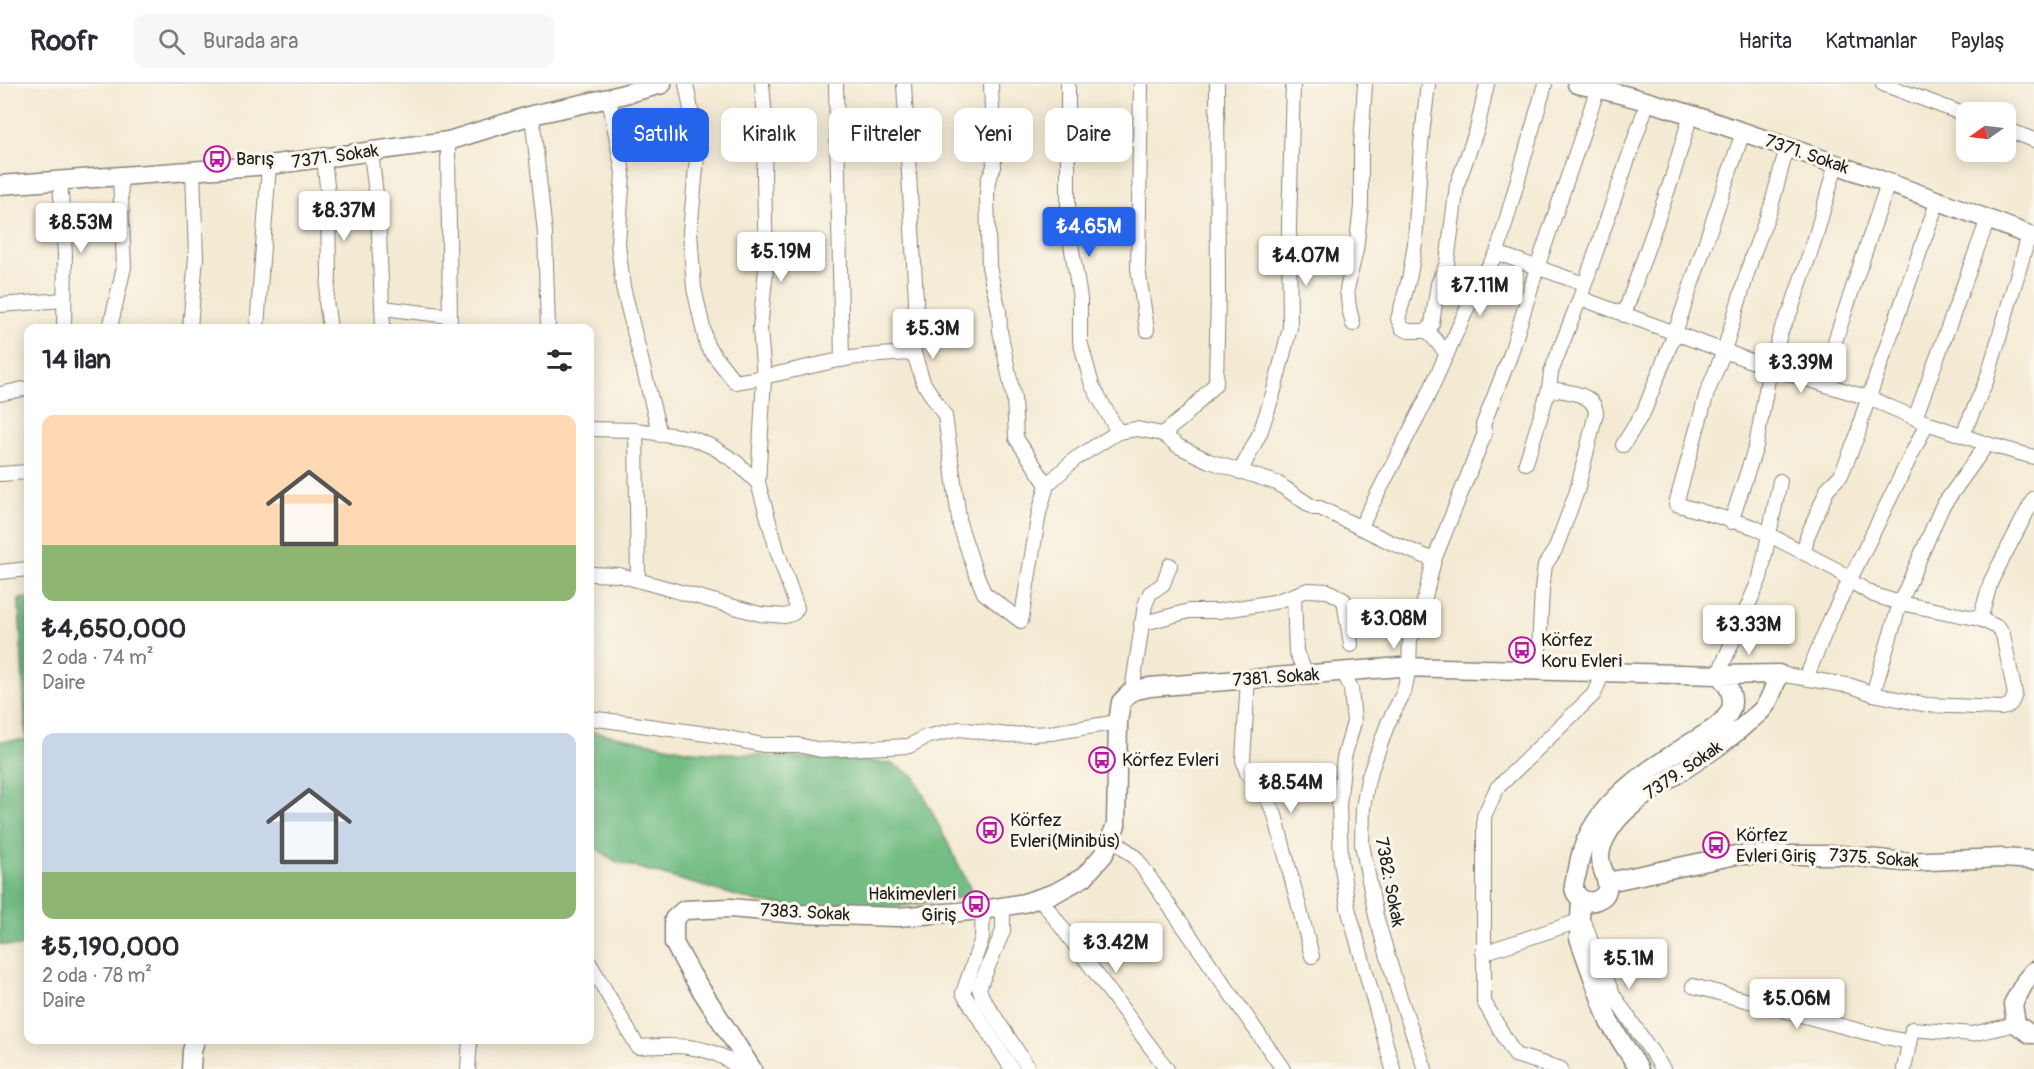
<!DOCTYPE html>
<html lang="tr">
<meta charset="utf-8">
<style>
:root{--surface:#fff;--page:#f7f7f7;--text:#2b2b33;--muted:#7c7c81;--line:#e1e1e2;--accent:#2563eb}
body{margin:0;font-family:Pangolin,sans-serif;background:var(--page);color:var(--text);height:100vh;display:flex;flex-direction:column;font-size:22px;white-space:nowrap}
*{box-sizing:border-box;margin:0}
p{font-size:20px;color:var(--muted)}
.icon{flex:none;width:33px;height:33px;fill:none;stroke:currentColor;stroke-width:2;stroke-linecap:round;stroke-linejoin:round}
.map{position:relative;flex:1;overflow:hidden}
.details{position:absolute;left:24px;top:240px;width:570px;height:720px;display:flex;flex-direction:column;background:var(--surface);border-radius:12px;box-shadow:0 3px 15px #0003}
.details>*{flex:none}
.hud{position:absolute;left:612px;top:24px;width:570px;height:54px;display:flex;gap:12px}
.needle{width:39px;rotate:256deg}
.buttons{position:absolute;left:1956px;top:18px;display:grid;gap:12px}
.buttons a{display:grid;place-items:center;width:60px;height:60px;border-radius:12px;background:var(--surface);box-shadow:0 3px 15px #0003;font-size:30px}
.price{position:absolute;translate:-50% -51px;padding:0 14px;border-radius:6px;background:#fff;color:#222;font-size:20px;line-height:39px;filter:drop-shadow(0 2px 3px #0008)}
.price::after{content:'';position:absolute;left:50%;top:36px;width:18px;height:14px;margin-left:-9px;background:inherit;clip-path:polygon(0 0,100% 0,50% 100%)}
.price.active{background:var(--accent);color:#fff}
ul{padding:0;list-style:none}
li{display:grid;align-content:center;gap:12px;height:318px;padding:0 18px}
li span{display:grid;place-items:center;height:186px;border-radius:12px;color:#555}
li>.icon{margin-inline-start:auto}
span .icon{width:108px;height:108px;fill:#fffc;stroke-width:1}
li b{font-size:26px}
h2{display:flex;justify-content:space-between;align-items:center;height:72px;padding:0 18px;font-size:26px}
.pill{padding:0 21px;border-radius:12px;background:var(--surface);box-shadow:0 3px 15px #0003;font-size:21px;line-height:54px}
.pill.active{background:var(--accent);color:#fff}
header{display:flex;align-items:center;gap:36px;box-sizing:border-box;height:84px;padding:0 30px;background:var(--surface);border-bottom:2px solid var(--line)}
header strong{font-size:28px}
nav{display:flex;gap:33px;margin-inline-start:auto;font-size:21px}
.search{width:420px;height:54px;background:var(--page);display:flex;align-items:center;gap:15px;box-sizing:border-box;padding:0 21px;border-radius:12px;color:var(--muted);font-size:22px}
.map>svg:first-child{display:block}
</style>
<header>
<strong>Roofr</strong>
<div class="search"><svg class="icon" aria-label="search" viewBox="0 0 24 24"><circle cx="10" cy="10" r="6"/><path d="M15 15l6 6"/></svg>Burada ara</div>
<nav><a>Harita</a><a>Katmanlar</a><a>Paylaş</a></nav>
</header>
<div class="map">
<svg width="2034" height="985" viewBox="0 0 2034 985">
<rect width="100%" height="100%" fill="#fbf7ec"/>
<filter id="ink" filterUnits="userSpaceOnUse"><feTurbulence type="fractalNoise" baseFrequency=".0167" numOctaves="2"/><feDisplacementMap in="SourceGraphic" scale="12" xChannelSelector="R" yChannelSelector="G"/><feConvolveMatrix kernelMatrix="1 2 1 2 8 2 1 2 1" color-interpolation-filters="sRGB"/></filter>
<filter id="wash" filterUnits="userSpaceOnUse"><feTurbulence type="fractalNoise" baseFrequency=".008" numOctaves="4" result="noise"/><feDisplacementMap in="SourceGraphic" scale="24" xChannelSelector="R" yChannelSelector="G"/><feGaussianBlur stdDeviation="1.35" result="paint"/><feColorMatrix in="noise" values="0 0 0 0 0 0 0 0 0 0 0 0 0 0 0 0 0 1.4 0 .05"/><feComposite in="paint" operator="in"/></filter>
<g filter="url(#wash)">
<rect width="100%" height="100%" fill="#f4ead3"/>
<!-- forest -->
<g fill="#73bd84" stroke="#486c50" stroke-width="1.5">
<path d="M28,514v342l-8,7 -20,-3v-203l26,-1 -7,-141z"/>
<path d="M590,647l101,20 199,12 24,13 60,120 -86,12 -62,3 -68,-9 -143,-41 -25,-17z"/>
</g>
</g>
<g filter="url(#ink)">
<g fill="none" stroke-linecap="round" stroke-linejoin="round">
<!-- minor casing -->
<g stroke="#888378" stroke-width="16">
<g id="minor">
<path d="M686,0l12,62 -8,86 4,56 13,58 28,36c35,-5 69,-15 105,-22 24,-5 49,-6 74,-7"/>
<path d="M836,0l6,276"/>
<path d="M904,0l12,216 -2,53 9,29 22,34 15,110 14,42 10,25 37,28 18,-108 8,-28 28,-26 43,-27 19,-3 26,5 23,-19 30,-32 2,-90 -1,-209"/>
<path d="M991,0l3,83 -6,13 -1,16 2,71 10,44 1,20 14,68 2,39 31,47"/>
<path d="M1068,0v142l12,72v43l12,44 26,47"/>
<path d="M1141,0l-3,184 9,62"/>
<path d="M1428,0l-7,60 -6,99 -5,32 -12,44 4,9 7,3h19l4,-7 6,-40 9,-21 10,-78 20,-56 10,-45"/>
<path d="M1883,0l83,31"/>
<path d="M609,14l14,75 -5,70 5,44 37,148"/>
<path d="M532,31l13,118 3,95"/>
<path d="M2006,45l28,11"/>
<path d="M448,57l2,187"/>
<path d="M371,68l7,60 5,116"/>
<path d="M324,75l4,36 1,82 -3,24 4,27"/>
<path d="M60,97l5,73 -1,74"/>
<path d="M1497,169l87,31"/>
<path d="M1580,214l190,70 99,30 58,25 60,21 47,13"/>
<path d="M0,221l63,-5"/>
<path d="M383,224l66,8"/>
<path d="M1624,231l48,-137 19,-64"/>
<path d="M1353,240l-4,-16 -2,-19 9,-39 5,-44v-60l4,-62"/>
<path d="M110,244l14,-61 -4,-91"/>
<path d="M190,244l6,-71 -3,-86"/>
<path d="M257,244l12,-163"/>
<path d="M1428,247l19,23"/>
<path d="M1821,299l67,-200"/>
<path d="M0,310l28,-6"/>
<path d="M1915,334l73,-199"/>
<path d="M590,345l46,1 55,8 22,9 23,15 22,21"/>
<path d="M636,346l2,150"/>
<path d="M1163,350l15,12 31,15 68,22 37,25h6l70,34 44,18"/>
<path d="M1963,350l24,-55 42,-144"/>
<path d="M1623,361l21,-34 31,-78 68,-201"/>
<path d="M1526,379l23,-74"/>
<path d="M1240,388l20,-39 13,-39 17,-66 -1,-103 4,-141"/>
<path d="M0,390l28,-2"/>
<path d="M1731,438l25,-76 14,-78 12,-40 9,-18 25,-75 20,-71"/>
<path d="M1360,444l66,-128 54,-120 17,-27 48,-169"/>
<path d="M1804,469l3,-16 21,-49 13,-13 17,-41 4,-17 76,-217"/>
<path d="M0,488l28,-3"/>
<path d="M590,490l29,1 141,39 25,2 9,-3 3,-5 -20,-58 -19,-67 6,-105 -4,-49 6,-60 -2,-96 2,-43 -4,-46"/>
<path d="M1294,512l2,56 11,23"/>
<path d="M1980,535l11,-38 43,-83"/>
<path d="M1141,540l48,-13h30l55,-9 34,-12 20,1 16,9 7,45"/>
<path d="M1538,586l4,-81 3,-24 10,-15 22,-59 19,-78c-1,-20 -31,-22 -47,-24l2,-17 29,-74 68,-197"/>
<path d="M1344,588l7,17 3,33 -10,36 -5,47 2,56 7,47 45,161"/>
<path d="M1779,590l73,12 21,8 54,11 74,3c9,-1 11,-5 14,-14l-12,-59 -4,-7 -19,-9 -80,-16 -26,-8 -24,-14 -13,-11 -83,-43 -78,-23 31,-111 17,-42 28,-94 19,-50 16,-60"/>
<path d="M1718,591l42,-97 20,-97"/>
<path d="M1806,594l25,-60 96,-195"/>
<path d="M1248,595l-5,81 4,13 19,23 9,19 37,141"/>
<path d="M1132,607l13,-86 5,-12 13,-9 7,-19"/>
<path d="M1873,610l27,-91 42,-96 45,-63"/>
<path d="M590,634l124,17 49,10h35l23,5 88,-4 17,-9 33,-8 49,6 43,-2 67,-11"/>
<path d="M1111,753l25,21 147,211"/>
<path d="M1040,814l127,171"/>
<path d="M1003,823v24l-24,57 3,9 47,72"/>
<path d="M983,826l-1,28 -19,55 49,76"/>
<path d="M1483,869l99,-33 6,12 6,21 20,43 49,73"/>
<path d="M590,880l48,83c34,-2 75,-4 101,22"/>
<path d="M1693,902l175,47 40,9"/>
<path d="M468,985l2,-29"/>
<path d="M1425,985l-27,-78 -22,-75 -14,-72 1,-36 5,-29 20,-56 16,-31 5,-24 1,-30 7,-8 17,-70 51,-127 -2,-8 27,-69 27,-88 61,-180"/>
<path d="M1561,985l-46,-14 -31,-53v-186l13,-28 97,-94 9,-22"/>
<path d="M1904,985l8,-40 60,5 44,-10"/>
</g>
</g>
<!-- tertiary casing -->
<g stroke="#888378" stroke-width="21">
<g id="tertiary">
<path d="M1577,0c73,15 142,40 213,64 82,29 163,57 244,89"/>
<path d="M0,101l269,-20 179,-24 84,-26 77,-17 53,-14"/>
<path d="M1608,798l128,-27h105l63,7 98,-4 32,2"/>
<path d="M1581,815l-2,39 30,84 30,47"/>
<path d="M2034,887l-8,9 -13,24 3,20 14,10h4"/>
<path d="M191,985l1,-18 3,-11"/>
<path d="M752,985l-61,-95 -17,-31v-24l10,-9 46,-2 69,6 99,3 85,-7 41,-7 31,-10 29,-16 20,-23 12,-29 2,-103 3,-20 11,-11 18,-4 250,-20 318,8 61,-1c-4,9 -7,21 -12,29 -4,8 -13,14 -19,19 -26,24 -56,42 -85,61 -16,11 -33,22 -46,37 -7,9 -17,24 -17,37 0,14 18,35 -3,43 -6,3 -12,1 -17,-2 -11,-9 -4,-19 -2,-29 8,-62 66,-96 114,-127 13,-8 31,-17 38,-31 6,-13 -2,-28 -12,-36"/>
</g>
</g>
<!-- minor -->
<use href="#minor" stroke="#fff" stroke-width="14"/>
<!-- tertiary -->
<use href="#tertiary" stroke="#fff" stroke-width="18"/>
</g>
</g>
<!-- icons -->
<defs>
<g id="bus-ring" transform="scale(1.35)"><circle r="9.5" fill="#fbf7ec" stroke="#b5179e" stroke-width="1.5"/><path d="M-5-6H5V4H4V6H2V4H-2V6H-4V4H-5ZM-3.5-4V0h7V-4ZM-3.5 1.2v1.5H-2V1.2ZM2 1.2v1.5H3.5V1.2Z" fill="#b5179e"/></g>
</defs>
<g fill-rule="evenodd">
<use href="#bus-ring" x="217" y="75"/>
<use href="#bus-ring" x="1522" y="566"/>
<use href="#bus-ring" x="1102" y="676"/>
<use href="#bus-ring" x="990" y="746"/>
<use href="#bus-ring" x="1716" y="761"/>
<use href="#bus-ring" x="976" y="820"/>
</g>
<g text-anchor="middle" stroke-width="6" stroke-linejoin="round" paint-order="stroke">
<!-- street labels -->
<g font-size="18" fill="#1c1c1c" stroke="#fbf7ec">
<text transform="translate(1807 70) rotate(19)" y="6">7371. Sokak</text>
<text transform="translate(335 72) rotate(-8)" y="6">7371. Sokak</text>
<text transform="translate(1276 593) rotate(-4)" y="6">7381. Sokak</text>
<text transform="translate(1683 686) rotate(-34)" y="6">7379. Sokak</text>
<text transform="translate(1874 774) rotate(4)" y="6">7375. Sokak</text>
<text transform="translate(1390 798) rotate(79)" y="6">7382: Sokak</text>
<text transform="translate(805 828) rotate(3)" y="6">7383. Sokak</text>
</g>
<!-- poi labels -->
<g font-size="18" fill="#1c1c1c" stroke="#fbf7ec" text-anchor="start">
<text x="236" y="81">Barış</text>
<text x="1541" y="562">Körfez<tspan x="1541" dy="21">Koru Evleri</tspan></text>
<text x="1122" y="682">Körfez Evleri</text>
<text x="1010" y="742">Körfez<tspan x="1010" dy="21">Evleri(Minibüs)</tspan></text>
<text x="1736" y="757">Körfez<tspan x="1736" dy="21">Evleri Giriş</tspan></text>
<text x="956" y="816" text-anchor="end">Hakimevleri<tspan x="956" dy="21">Giriş</tspan></text>
</g>
</g>
</svg>
<div class="buttons">
<a><svg class="needle" viewBox="-14 -14 28 28"><path d="M0-13l5 13h-10z" fill="#e53935"/><path d="M0 13l5-13h-10z" fill="#7c7c81"/></svg></a>
</div>
<b class="price" style="left:344px;top:158px">₺8.37M</b>
<b class="price" style="left:81px;top:170px">₺8.53M</b>
<b class="price active" style="left:1089px;top:174px">₺4.65M</b>
<b class="price" style="left:781px;top:199px">₺5.19M</b>
<b class="price" style="left:1306px;top:203px">₺4.07M</b>
<b class="price" style="left:1480px;top:233px">₺7.11M</b>
<b class="price" style="left:933px;top:276px">₺5.3M</b>
<b class="price" style="left:1801px;top:310px">₺3.39M</b>
<b class="price" style="left:1394px;top:566px">₺3.08M</b>
<b class="price" style="left:1749px;top:572px">₺3.33M</b>
<b class="price" style="left:1291px;top:730px">₺8.54M</b>
<b class="price" style="left:1116px;top:890px">₺3.42M</b>
<b class="price" style="left:1629px;top:906px">₺5.1M</b>
<b class="price" style="left:1797px;top:946px">₺5.06M</b>
<div class="hud">
<a class="pill active">Satılık</a>
<a class="pill">Kiralık</a>
<a class="pill">Filtreler</a>
<a class="pill">Yeni</a>
<a class="pill">Daire</a>
</div>
<section class="details">
<h2>14 ilan<svg class="icon" aria-label="filters" viewBox="0 0 24 24"><path d="M4 7h16M4 17h16"/><circle cx="9" cy="7" r="2"/><circle cx="15" cy="17" r="2"/></svg></h2>
<ul>
<li><span style="background:linear-gradient(#ffd9b3 70%,#8fb573 0)"><svg class="icon" aria-label="home" viewBox="0 0 24 24"><path d="M3 11l9-7 9 7M6 9v11h12V9"/></svg></span><div><b>₺4,650,000</b><p>2 oda · 74 m²</p><p>Daire</p></div></li>
<li><span style="background:linear-gradient(#c9d6e8 75%,#8fb573 0)"><svg class="icon" aria-label="home" viewBox="0 0 24 24"><path d="M3 11l9-7 9 7M6 9v11h12V9"/></svg></span><div><b>₺5,190,000</b><p>2 oda · 78 m²</p><p>Daire</p></div></li>
</ul>
</section>
</div>
